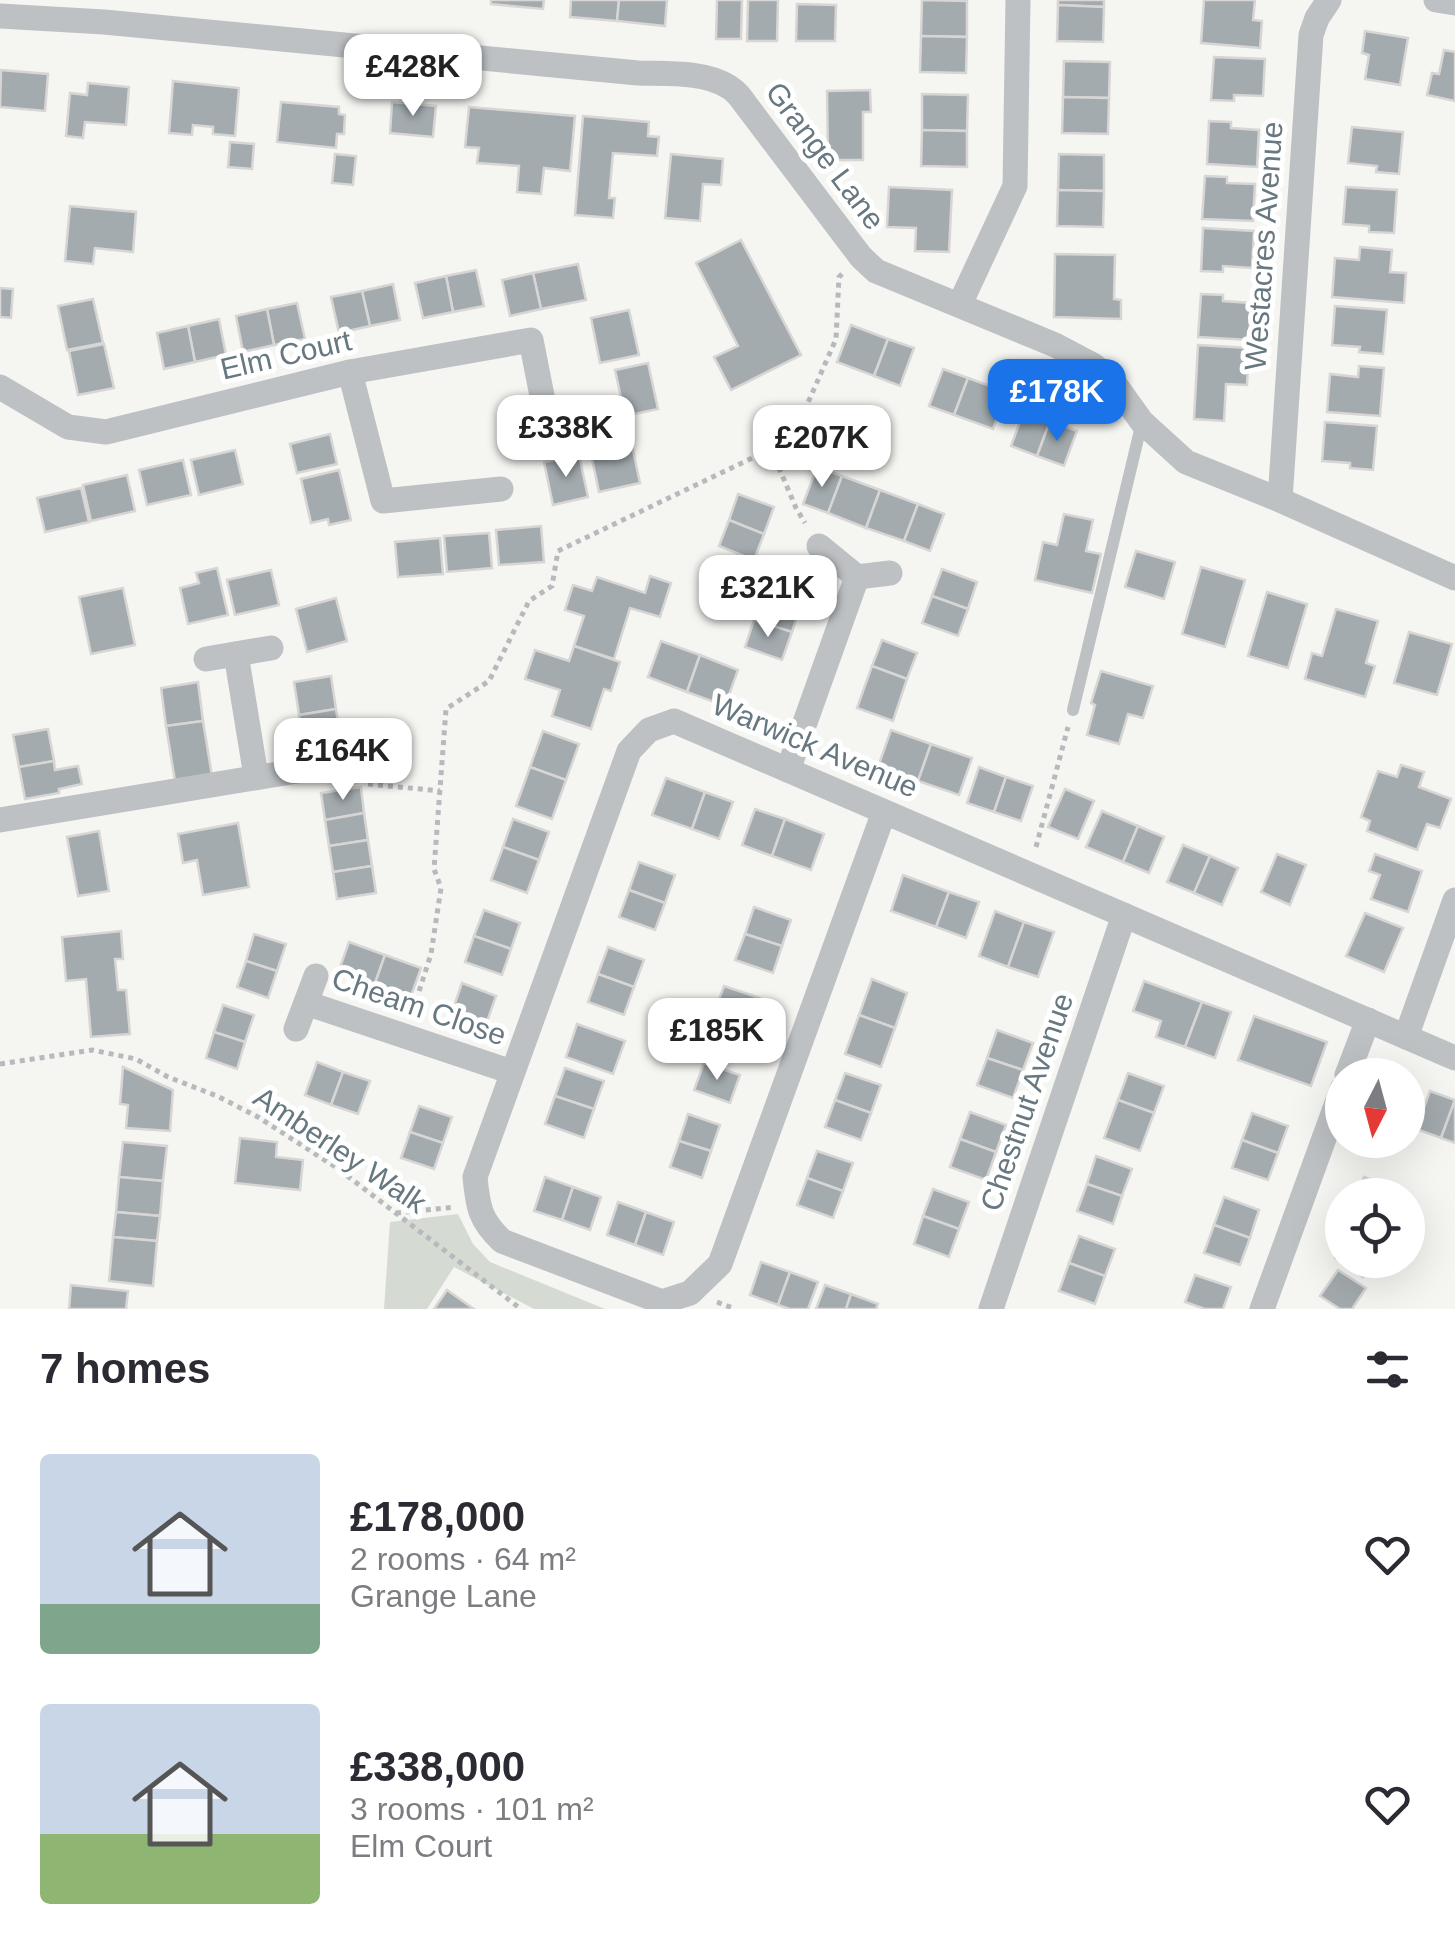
<!DOCTYPE html>
<meta charset="utf-8">
<style>
:root{--surface:#fff;--page:#f2f2f3;--text:#2b2b33;--muted:#7c7c81;--accent:#1a73e8}
body{margin:0;font-family:Arial,sans-serif;background:var(--page);color:var(--text);height:100vh;display:flex;flex-direction:column;font-size:38px;white-space:nowrap}
*{box-sizing:border-box;margin:0}
p{font-size:32px;color:var(--muted)}
.icon{flex:none;width:55px;height:55px;fill:none;stroke:currentColor;stroke-width:2;stroke-linecap:round;stroke-linejoin:round}
.map{position:relative;height:1309px;overflow:hidden}
.side{display:flex;flex-direction:column;background:var(--surface);flex:1}
.side>*{flex:none}
.needle{width:65px;rotate:186deg}
.fabs{position:absolute;left:1325px;top:1058px;display:grid;gap:20px}
.fabs a{display:grid;place-items:center;width:100px;height:100px;border-radius:50%;background:var(--surface);box-shadow:0 10px 40px #0002;font-size:50px}
.price{position:absolute;translate:-50% -85px;padding:0 22px;border-radius:20px;background:#fff;color:#222;font-size:32px;line-height:65px;filter:drop-shadow(0 2px 5px #0008)}
.price::after{content:'';position:absolute;left:50%;top:60px;width:30px;height:22px;margin-left:-15px;background:inherit;clip-path:polygon(0 0,100% 0,50% 100%)}
.price.on{background:var(--accent);color:#fff}
ul{padding:0;list-style:none}
li{display:flex;align-items:center;gap:30px;height:250px;padding:0 40px}
li span{display:grid;place-items:center;flex:none;width:280px;height:200px;border-radius:10px;color:#555}
li>.icon{margin-inline-start:auto}
span .icon{width:120px;height:120px;fill:#fffc;stroke-width:1}
li b{font-size:42px}
h2{display:flex;justify-content:space-between;align-items:center;height:120px;padding:0 40px;font-size:42px}
.map>svg:first-child{display:block}
</style>
<div class="map">
<svg width="1455" height="1309" viewBox="0 0 1455 1309">
<rect width="100%" height="100%" fill="#f5f5f2"/>
<!-- green -->
<path fill="#d5dad2" d="M458,1214l15,30 17,18 115,47h-71l-80,-42 -27,42h-43l6,-87z"/>
<!-- building -->
<g fill="#a3abaf" stroke="#d7d6d5" stroke-width="2.5">
<path d="M491,0h53l-1,9 -52,-5z"/>
<path d="M571,0h48l-2,21 -47,-4z"/>
<path d="M619,0h48l-2,26 -48,-5z"/>
<path d="M717,0h25l-1,39h-25z"/>
<path d="M748,0h30l-1,41h-30z"/>
<path d="M922,0l45,1v36l-46,-1z"/>
<path d="M1058,0h46v7l-46,-2z"/>
<path d="M1204,0h51l-2,20 9,1 -2,27 -59,-5z"/>
<path d="M797,4l39,1 -1,36h-39z"/>
<path d="M1058,5l46,2 -1,35 -46,-1z"/>
<path d="M1365,31l43,7 -8,47 -35,-6 4,-24 -7,-2z"/>
<path d="M921,36l46,1 -1,36 -46,-1z"/>
<path d="M1444,50l11,2v49l-28,-6 5,-22 7,1z"/>
<path d="M1214,57l51,2 -2,37 -29,-1v6l-23,-1z"/>
<path d="M1064,61l46,1 -1,36 -46,-1z"/>
<path d="M1,70l47,4 -3,37 -45,-4z"/>
<path d="M173,81l66,7 -4,48 -22,-2v-7l-20,-2 -1,10 -23,-2z"/>
<path d="M88,83l41,4 -3,38 -41,-3 -2,16 -17,-2 4,-43 17,2z"/>
<path d="M870,90l1,22h-8v48h-35l-1,-69z"/>
<path d="M922,94l46,1 -1,36 -45,-1z"/>
<path d="M1063,97l46,1 -1,36 -46,-1z"/>
<path d="M281,102l58,5v7l6,1 -1,19h-7l-1,14 -59,-6z"/>
<path d="M392,102l44,4 -3,31 -43,-4z"/>
<path d="M469,107l106,9 -5,55 -26,-3 -3,26 -24,-2 2,-26 -42,-3 2,-15 -14,-1z"/>
<path d="M583,116l66,6 -1,14 11,1 -2,19 -44,-3 -4,45h6l-2,20 -38,-3z"/>
<path d="M1209,121l22,1v6l28,2 -2,37 -50,-3z"/>
<path d="M1352,127l51,5 -4,42 -23,-2 1,-6 -29,-3z"/>
<path d="M922,130l45,1v36l-46,-1z"/>
<path d="M230,142l24,2 -2,25 -24,-2z"/>
<path d="M335,154l21,2 -3,29 -21,-2z"/>
<path d="M671,154l52,5 -2,26 -18,-1 -3,37 -35,-3z"/>
<path d="M1059,154l45,1v36l-46,-1z"/>
<path d="M1205,176l22,1v6l28,1 -2,37 -51,-2z"/>
<path d="M889,187l63,3 -3,62 -34,-1 1,-23 -29,-1z"/>
<path d="M1346,187l51,3 -3,43 -25,-1v-6l-26,-2z"/>
<path d="M1058,190l46,1 -1,36 -46,-1z"/>
<path d="M70,206l66,6 -3,40 -38,-4 -2,16 -28,-3z"/>
<path d="M1203,228l51,3 -2,37 -29,-2v6l-22,-1z"/>
<path d="M741,240l60,115 -70,35 -17,-33 24,-11 -42,-83z"/>
<path d="M1360,247l32,3 -2,22 16,1 -2,30 -72,-6 3,-39 24,2z"/>
<path d="M1055,254l60,1 -1,44 7,1v19l-67,-2z"/>
<path d="M578,264l8,36 -45,9 -8,-36z"/>
<path d="M476,270l8,36 -31,6 -7,-36z"/>
<path d="M533,273l8,36 -31,7 -8,-36z"/>
<path d="M446,276l7,36 -30,6 -8,-35z"/>
<path d="M393,284l7,36 -30,6 -8,-35z"/>
<path d="M0,288l13,1 -2,29 -11,-1z"/>
<path d="M362,291l8,35 -31,7 -8,-36z"/>
<path d="M1201,294l22,1v6l28,2 -2,37 -51,-3z"/>
<path d="M93,299l10,44 -36,7 -9,-44z"/>
<path d="M297,303l8,36 -31,6 -7,-36z"/>
<path d="M1335,306l52,4 -4,44 -24,-2 1,-5 -28,-2z"/>
<path d="M267,309l7,36 -31,7 -7,-36z"/>
<path d="M629,310l10,45 -39,8 -9,-45z"/>
<path d="M219,319l7,36 -31,7 -7,-36z"/>
<path d="M851,325l37,14 -14,37 -37,-14z"/>
<path d="M188,326l7,36 -31,7 -7,-36z"/>
<path d="M888,339l26,9 -14,38 -26,-10z"/>
<path d="M104,344l10,44 -36,7 -9,-44z"/>
<path d="M1198,345l51,3 -2,37 -21,-1 -2,37 -30,-2z"/>
<path d="M648,363l10,46 -33,7 -10,-46z"/>
<path d="M1359,366l25,2 -4,48 -53,-4 3,-38 28,3z"/>
<path d="M943,369l25,9 -14,37 -25,-9z"/>
<path d="M968,378l39,14 -14,37 -39,-14z"/>
<path d="M1024,411l26,10 -13,35 -26,-10z"/>
<path d="M1050,421l27,10 -13,35 -27,-10z"/>
<path d="M1325,422l52,4 -4,44 -23,-2v-5l-28,-2z"/>
<path d="M330,434l7,30 -40,9 -7,-29z"/>
<path d="M632,445l8,38 -41,9 -8,-38z"/>
<path d="M235,450l8,34 -44,11 -8,-35z"/>
<path d="M579,455l9,42 -35,8 -9,-43z"/>
<path d="M183,460l8,35 -44,10 -8,-35z"/>
<path d="M817,467l25,9 -14,37 -25,-9z"/>
<path d="M339,470l12,50 -22,5 -1,-6 -17,4 -10,-44z"/>
<path d="M127,475l8,36 -44,10 -8,-36z"/>
<path d="M842,476l38,14 -14,38 -38,-15z"/>
<path d="M81,488l8,34 -44,10 -8,-34z"/>
<path d="M880,490l38,14 -14,37 -38,-13z"/>
<path d="M738,494l36,13 -10,27 -35,-14z"/>
<path d="M918,504l26,10 -14,37 -26,-10z"/>
<path d="M1064,514l29,6 -7,31 15,3 -9,39 -57,-13 8,-38 14,3z"/>
<path d="M729,520l35,14 -10,26 -35,-14z"/>
<path d="M541,526l3,36 -45,3 -3,-35z"/>
<path d="M489,533l3,35 -45,4 -3,-36z"/>
<path d="M440,538l3,36 -45,3 -3,-35z"/>
<path d="M1136,551l39,11 -11,37 -39,-12z"/>
<path d="M1201,567l44,13 -20,67 -43,-13z"/>
<path d="M217,568l11,47 -40,9 -8,-36 19,-5 -3,-10z"/>
<path d="M942,569l35,13 -9,27 -36,-13z"/>
<path d="M271,570l8,35 -44,10 -8,-35z"/>
<path d="M650,576l21,7 -11,34 -30,-9 -16,51 -40,-13 10,-30 -19,-6 8,-25 19,6 5,-14 48,16z"/>
<path d="M767,583l37,12 -12,37 -38,-12z"/>
<path d="M123,588l12,57 -44,9 -12,-57z"/>
<path d="M1267,592l40,12 -19,64 -40,-12z"/>
<path d="M932,596l36,13 -10,27 -36,-13z"/>
<path d="M336,598l11,43 -40,11 -11,-43z"/>
<path d="M1336,609l42,12 -12,42 9,3 -10,31 -60,-18 7,-26 10,3z"/>
<path d="M754,620l38,12 -10,28 -37,-13z"/>
<path d="M1409,632l43,12 -15,51 -43,-12z"/>
<path d="M882,640l35,13 -10,26 -35,-13z"/>
<path d="M661,641l39,14 -13,37 -39,-15z"/>
<path d="M574,646l46,16 -9,29 -7,-2 -13,40 -39,-13 8,-26 -35,-11 10,-29 34,11z"/>
<path d="M700,655l38,15 -13,36 -38,-14z"/>
<path d="M872,666l35,13 -14,42 -36,-13z"/>
<path d="M1101,671l52,15 -10,32 -15,-4 -9,30 -32,-9 8,-30 -4,-2z"/>
<path d="M331,676l5,33 -37,6 -5,-33z"/>
<path d="M198,682l5,39 -37,5 -5,-38z"/>
<path d="M336,709l5,33 -37,6 -5,-33z"/>
<path d="M203,721l9,55 -37,5 -9,-55z"/>
<path d="M48,729l6,32 -35,6 -6,-32z"/>
<path d="M891,730l40,14 -13,37 -40,-14z"/>
<path d="M543,731l36,13 -13,36 -36,-13z"/>
<path d="M931,744l41,14 -13,37 -41,-14z"/>
<path d="M54,761l1,9 23,-4 4,18 -23,5v4l-34,6 -6,-32z"/>
<path d="M1401,765l23,7 -5,15 32,12 -11,29 -13,-4 -10,26 -50,-19 3,-10 -9,-4 17,-46 19,6z"/>
<path d="M530,767l36,13 -14,39 -36,-13z"/>
<path d="M979,767l27,10 -12,35 -27,-9z"/>
<path d="M1006,777l27,9 -12,35 -27,-9z"/>
<path d="M666,778l39,14 -13,37 -40,-14z"/>
<path d="M361,787l3,26 -39,7 -4,-27z"/>
<path d="M1065,789l29,12 -16,38 -30,-12z"/>
<path d="M705,792l28,10 -14,37 -27,-10z"/>
<path d="M755,809l30,10 -13,37 -30,-11z"/>
<path d="M1102,811l36,15 -15,36 -37,-15z"/>
<path d="M364,813l4,27 -39,6 -4,-26z"/>
<path d="M513,819l36,13 -10,28 -36,-13z"/>
<path d="M785,819l39,15 -13,36 -39,-14z"/>
<path d="M238,823l11,64 -46,8 -6,-35 -14,3 -5,-29z"/>
<path d="M1138,826l26,11 -15,36 -26,-11z"/>
<path d="M99,831l10,60 -31,5 -11,-59z"/>
<path d="M368,840l4,26 -39,6 -4,-26z"/>
<path d="M1183,845l27,11 -16,37 -27,-11z"/>
<path d="M503,847l36,13 -12,33 -36,-13z"/>
<path d="M1277,854l29,11 -16,40 -29,-13z"/>
<path d="M1375,854l47,17 -14,41 -37,-13 9,-24 -11,-4z"/>
<path d="M1210,856l28,12 -16,37 -28,-12z"/>
<path d="M639,862l36,13 -10,28 -36,-13z"/>
<path d="M372,866l4,27 -39,6 -4,-27z"/>
<path d="M903,875l46,17 -13,35 -45,-16z"/>
<path d="M629,890l36,13 -10,27 -36,-13z"/>
<path d="M949,892l30,10 -13,36 -30,-11z"/>
<path d="M754,907l37,13 -9,26 -37,-12z"/>
<path d="M484,910l36,13 -9,26 -37,-13z"/>
<path d="M995,911l29,11 -16,45 -29,-11z"/>
<path d="M1365,913l38,15 -19,44 -38,-16z"/>
<path d="M1024,922l30,10 -16,45 -30,-10z"/>
<path d="M121,931l2,28h-8l3,31h8l4,44 -39,3 -5,-58 -20,2 -4,-44z"/>
<path d="M254,934l32,10 -9,27 -31,-10z"/>
<path d="M745,934l37,12 -9,27 -38,-13z"/>
<path d="M474,936l37,13 -9,26 -37,-13z"/>
<path d="M349,942l36,13 -11,31 -36,-13z"/>
<path d="M608,947l36,13 -10,27 -36,-13z"/>
<path d="M385,955l36,13 -11,31 -36,-13z"/>
<path d="M246,961l31,10 -9,27 -31,-11z"/>
<path d="M598,974l36,13 -10,28 -36,-13z"/>
<path d="M872,979l35,14 -12,35 -36,-13z"/>
<path d="M1144,981l58,21 -17,45 -29,-10 5,-16 -28,-10z"/>
<path d="M462,983l34,13 -13,37 -34,-12z"/>
<path d="M724,986l36,12 -10,28 -36,-13z"/>
<path d="M1202,1002l29,10 -16,46 -30,-11z"/>
<path d="M223,1005l31,10 -9,27 -31,-10z"/>
<path d="M714,1013l36,13 -10,27 -36,-13z"/>
<path d="M859,1015l36,13 -14,39 -36,-13z"/>
<path d="M1254,1016l73,26 -16,44 -73,-26z"/>
<path d="M577,1024l48,17 -12,33 -47,-17z"/>
<path d="M997,1030l36,13 -10,27 -36,-12z"/>
<path d="M214,1032l31,10 -8,27 -31,-11z"/>
<path d="M987,1058l36,12 -10,28 -36,-13z"/>
<path d="M317,1062l26,10 -12,33 -26,-10z"/>
<path d="M704,1063l36,12 -10,28 -36,-13z"/>
<path d="M123,1067l50,23 -3,41 -44,-3 2,-23 -8,-1z"/>
<path d="M565,1068l39,13 -10,28 -39,-13z"/>
<path d="M343,1072l27,9 -12,33 -27,-9z"/>
<path d="M845,1073l36,12 -10,28 -36,-13z"/>
<path d="M1128,1073l36,13 -10,27 -36,-13z"/>
<path d="M1430,1091l25,9 -14,38 -25,-9z"/>
<path d="M555,1096l39,13 -10,29 -39,-14z"/>
<path d="M835,1100l36,13 -10,27 -36,-13z"/>
<path d="M1118,1100l36,13 -14,38 -36,-13z"/>
<path d="M1455,1100v43l-14,-5z"/>
<path d="M419,1106l33,11 -9,26 -33,-11z"/>
<path d="M970,1112l36,13 -10,27 -36,-13z"/>
<path d="M1252,1113l36,13 -10,27 -36,-13z"/>
<path d="M688,1114l32,11 -9,26 -32,-10z"/>
<path d="M410,1132l33,11 -9,26 -33,-11z"/>
<path d="M240,1138l37,4 -1,15 27,3 -3,30 -65,-7z"/>
<path d="M960,1139l36,13 -10,28 -36,-13z"/>
<path d="M1242,1140l36,13 -10,27 -36,-12z"/>
<path d="M679,1141l32,10 -9,27 -32,-11z"/>
<path d="M123,1142l44,4 -4,35 -44,-4z"/>
<path d="M817,1151l36,12 -10,28 -36,-13z"/>
<path d="M1096,1156l36,13 -10,27 -35,-12z"/>
<path d="M119,1177l44,4 -3,35 -44,-4z"/>
<path d="M545,1177l28,10 -11,33 -28,-9z"/>
<path d="M1364,1177l39,14 -1,4h-44z"/>
<path d="M807,1178l36,13 -10,27 -36,-13z"/>
<path d="M1087,1184l35,12 -9,28 -36,-13z"/>
<path d="M573,1187l28,10 -11,33 -28,-10z"/>
<path d="M933,1189l36,13 -10,27 -36,-13z"/>
<path d="M1224,1197l35,13 -9,28 -36,-13z"/>
<path d="M618,1202l28,10 -11,33 -28,-10z"/>
<path d="M116,1212l44,4 -3,25 -44,-4z"/>
<path d="M646,1212l28,10 -11,33 -28,-10z"/>
<path d="M923,1216l36,13 -10,28 -35,-13z"/>
<path d="M1214,1225l36,13 -10,27 -36,-12z"/>
<path d="M1079,1236l36,13 -10,27 -36,-13z"/>
<path d="M113,1237l44,4 -4,45 -44,-5z"/>
<path d="M1342,1247v13h32l-11,17 -28,-19z"/>
<path d="M761,1262l29,10 -12,33 -28,-10z"/>
<path d="M1069,1263l36,13 -10,28 -36,-13z"/>
<path d="M1338,1270l28,18 -14,21h-12l-20,-13z"/>
<path d="M790,1272l28,10 -10,27h-18l-12,-4z"/>
<path d="M1195,1275l36,12 -8,22h-18l-20,-7z"/>
<path d="M71,1285l57,6 -2,18h-57z"/>
<path d="M825,1285l26,9 -5,15h-30z"/>
<path d="M447,1290l27,19h-40z"/>
<path d="M851,1294l27,10 -2,5h-30z"/>
</g>
<g fill="none" stroke-linecap="round" stroke-linejoin="round">
<!-- path -->
<g stroke="#b7babc" stroke-width="5" stroke-dasharray="5 5" stroke-linecap="butt">
<path d="M771,449l25,59 9,15"/>
<path d="M368,784l72,7"/>
<path d="M1036,847l32,-120"/>
<path d="M413,1010l18,-56 10,-66 -7,-19 12,-160 43,-28 40,-80 23,-15 6,-35 234,-112 44,-100 3,-62 5,-5"/>
<path d="M0,1064l92,-14 44,9 32,18 49,19 41,21 79,51 184,141"/>
<path d="M396,1213l59,-6"/>
<path d="M717,1302l18,7"/>
</g>
<!-- service -->
<path stroke="#bdc1c4" stroke-width="12" d="M1073,710l69,-288"/>
<!-- minor -->
<g stroke="#bdc1c4" stroke-width="25">
<path d="M1436,0l19,3"/>
<path d="M0,16l104,6 534,51c28,1 67,-2 91,14 7,4 12,11 17,18l115,152 15,14 179,74 38,20 21,18 28,39 44,40 94,38 175,78"/>
<path d="M960,304l55,-118 3,-186"/>
<path d="M350,372l33,129 118,-12"/>
<path d="M0,387l68,40 38,5 244,-60 181,-32 13,66"/>
<path d="M1280,500l31,-465 6,-17 12,-18"/>
<path d="M819,546l38,31 33,-4"/>
<path d="M236,654l20,122"/>
<path d="M206,659l65,-11"/>
<path d="M788,770l69,-193"/>
<path d="M884,812l-164,452 -30,29 -28,9 -160,-61c-22,-21 -24,-33 -27,-64l154,-426 20,-21 25,-9 781,337"/>
<path d="M0,820l357,-59"/>
<path d="M306,1003l206,69"/>
<path d="M296,1029l20,-53"/>
<path d="M1406,1037l49,-137"/>
<path d="M1347,1075l21,-55"/>
<path d="M991,1309l133,-394"/>
<path d="M1262,1309l80,-220"/>
</g>
</g>
<g text-anchor="middle" stroke-width="10" stroke-linejoin="round" paint-order="stroke">
<!-- street labels -->
<g font-size="30" fill="#687880" stroke="#fff">
<text transform="translate(825 156) rotate(53)" y="10">Grange Lane</text>
<text transform="translate(1264 246) rotate(-86)" y="10">Westacres Avenue</text>
<text transform="translate(286 355) rotate(-13)" y="10">Elm Court</text>
<text transform="translate(815 746) rotate(23)" y="10">Warwick Avenue</text>
<text transform="translate(419 1007) rotate(19)" y="10">Cheam Close</text>
<text transform="translate(1027 1102) rotate(-71)" y="10">Chestnut Avenue</text>
<text transform="translate(340 1150) rotate(34)" y="10">Amberley Walk</text>
</g>
</g>
</svg>
<div class="fabs">
<a><svg class="needle" viewBox="-14 -14 28 28"><path d="M0-13l5 13h-10z" fill="#e53935"/><path d="M0 13l5-13h-10z" fill="#7c7c81"/></svg></a>
<a><svg class="icon" aria-label="locate" viewBox="0 0 24 24"><circle cx="12" cy="12" r="6"/><path d="M12 2v4M12 18v4M2 12h4M18 12h4"/></svg></a>
</div>
<b class="price" style="left:413px;top:119px">£428K</b>
<b class="price on" style="left:1057px;top:444px">£178K</b>
<b class="price" style="left:566px;top:480px">£338K</b>
<b class="price" style="left:822px;top:490px">£207K</b>
<b class="price" style="left:768px;top:640px">£321K</b>
<b class="price" style="left:343px;top:803px">£164K</b>
<b class="price" style="left:717px;top:1083px">£185K</b>
</div>
<section class="side">
<h2>7 homes<svg class="icon" aria-label="filters" viewBox="0 0 24 24"><path d="M4 7h16M4 17h16"/><circle cx="9" cy="7" r="2"/><circle cx="15" cy="17" r="2"/></svg></h2>
<ul>
<li><span style="background:linear-gradient(#c9d6e8 75%,#7fa58c 0)"><svg class="icon" aria-label="home" viewBox="0 0 24 24"><path d="M3 11l9-7 9 7M6 9v11h12V9"/></svg></span><div><b>£178,000</b><p>2 rooms · 64 m²</p><p>Grange Lane</p></div><svg class="icon" aria-label="heart" viewBox="0 0 24 24"><path d="M12 20l-8-8c-3-5 5-10 8-4 3-6 11-1 8 4z"/></svg></li>
<li><span style="background:linear-gradient(#c9d6e8 65%,#8fb573 0)"><svg class="icon" aria-label="home" viewBox="0 0 24 24"><path d="M3 11l9-7 9 7M6 9v11h12V9"/></svg></span><div><b>£338,000</b><p>3 rooms · 101 m²</p><p>Elm Court</p></div><svg class="icon" aria-label="heart" viewBox="0 0 24 24"><path d="M12 20l-8-8c-3-5 5-10 8-4 3-6 11-1 8 4z"/></svg></li>
</ul>
</section>
